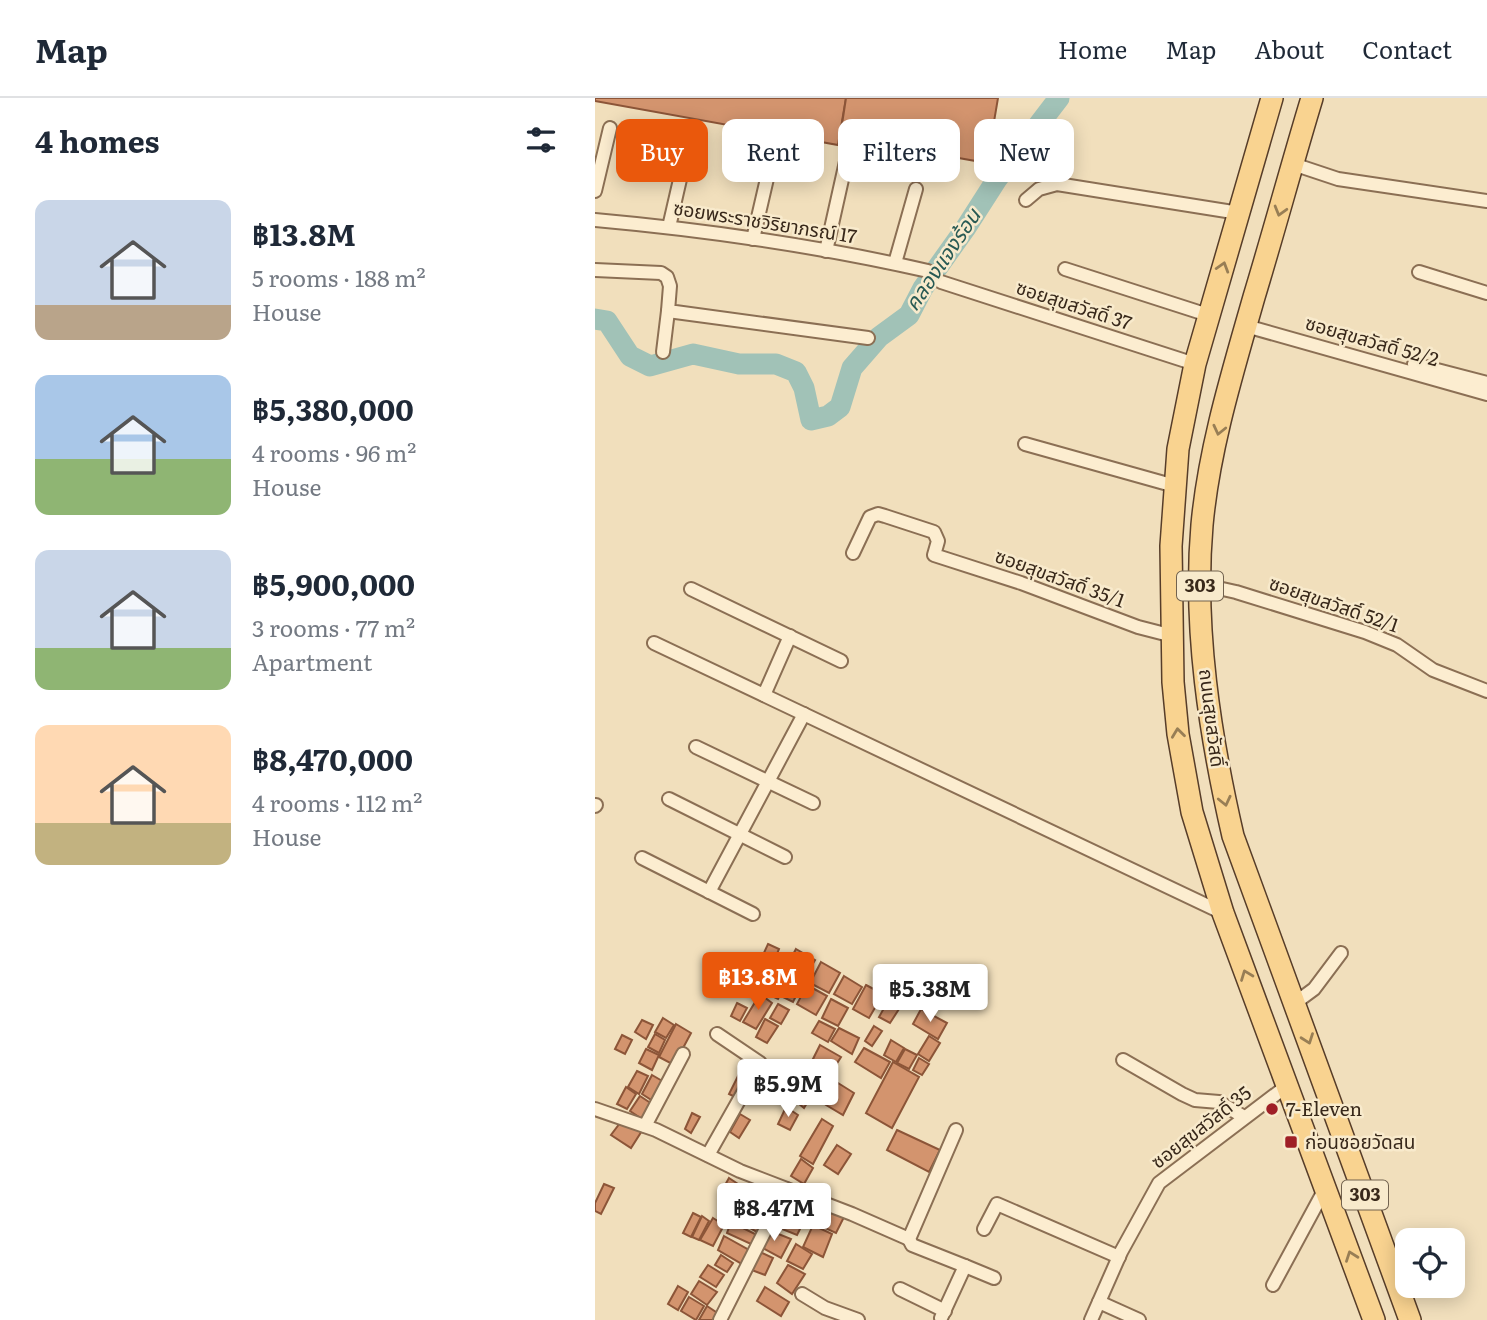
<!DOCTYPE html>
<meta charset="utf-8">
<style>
:root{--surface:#fff;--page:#f2f2f3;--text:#1f2937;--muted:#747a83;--line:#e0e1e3;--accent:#ea580c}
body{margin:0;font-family:Literata,"Noto Sans Thai",serif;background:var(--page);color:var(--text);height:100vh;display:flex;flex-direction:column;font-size:26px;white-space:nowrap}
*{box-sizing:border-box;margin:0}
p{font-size:23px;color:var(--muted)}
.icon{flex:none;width:38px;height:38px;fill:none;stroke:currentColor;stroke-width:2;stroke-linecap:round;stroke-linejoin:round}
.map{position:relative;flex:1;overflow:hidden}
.details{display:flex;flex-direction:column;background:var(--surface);width:595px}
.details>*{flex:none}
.hud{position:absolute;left:21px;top:21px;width:665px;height:63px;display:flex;gap:14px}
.buttons{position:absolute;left:800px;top:1130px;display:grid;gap:14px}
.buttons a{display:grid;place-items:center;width:70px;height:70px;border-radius:14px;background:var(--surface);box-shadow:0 4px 18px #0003;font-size:35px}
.price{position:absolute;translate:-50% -60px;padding:0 16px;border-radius:7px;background:#fff;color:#222;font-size:23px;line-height:46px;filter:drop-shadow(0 2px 4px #0008)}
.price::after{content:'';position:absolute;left:50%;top:42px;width:21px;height:16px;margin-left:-10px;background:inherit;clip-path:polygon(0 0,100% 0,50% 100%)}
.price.current{background:var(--accent);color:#fff}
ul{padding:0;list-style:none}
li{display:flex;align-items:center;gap:21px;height:175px;padding:0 35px}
li span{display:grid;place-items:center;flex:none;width:196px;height:140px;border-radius:14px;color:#555}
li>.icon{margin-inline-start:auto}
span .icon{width:84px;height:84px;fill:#fffc;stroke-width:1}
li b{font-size:30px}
h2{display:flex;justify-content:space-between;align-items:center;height:84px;padding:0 35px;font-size:30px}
.pill{padding:0 24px;border-radius:14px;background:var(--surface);box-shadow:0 4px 18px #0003;font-size:24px;line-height:63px}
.pill.current{background:var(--accent);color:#fff}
header{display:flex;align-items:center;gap:42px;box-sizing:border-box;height:98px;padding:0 35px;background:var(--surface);border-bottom:2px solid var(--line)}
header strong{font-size:33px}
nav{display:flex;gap:38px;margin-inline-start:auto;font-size:24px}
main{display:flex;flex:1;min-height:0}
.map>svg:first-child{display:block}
</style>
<header>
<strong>Map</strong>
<nav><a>Home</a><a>Map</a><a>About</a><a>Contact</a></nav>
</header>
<main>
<section class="details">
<h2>4 homes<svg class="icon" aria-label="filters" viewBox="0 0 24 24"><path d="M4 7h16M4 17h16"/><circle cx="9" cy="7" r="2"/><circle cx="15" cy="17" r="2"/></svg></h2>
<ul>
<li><span style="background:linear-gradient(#c9d6e8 75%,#b9a48a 0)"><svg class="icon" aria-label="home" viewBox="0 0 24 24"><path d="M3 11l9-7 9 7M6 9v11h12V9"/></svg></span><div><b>฿13.8M</b><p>5 rooms · 188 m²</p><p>House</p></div></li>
<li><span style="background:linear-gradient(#a9c7e8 60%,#8fb573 0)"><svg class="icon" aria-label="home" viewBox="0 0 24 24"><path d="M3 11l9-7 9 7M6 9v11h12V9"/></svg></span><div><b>฿5,380,000</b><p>4 rooms · 96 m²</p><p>House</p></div></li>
<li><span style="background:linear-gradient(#c9d6e8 70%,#8fb573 0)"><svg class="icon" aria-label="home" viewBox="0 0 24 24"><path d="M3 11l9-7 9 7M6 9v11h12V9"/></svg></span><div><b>฿5,900,000</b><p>3 rooms · 77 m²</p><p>Apartment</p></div></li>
<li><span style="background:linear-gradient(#ffd9b3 70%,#c2b280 0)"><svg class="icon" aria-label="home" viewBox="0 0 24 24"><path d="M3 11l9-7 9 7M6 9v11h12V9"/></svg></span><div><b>฿8,470,000</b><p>4 rooms · 112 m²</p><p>House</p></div></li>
</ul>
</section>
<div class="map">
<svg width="892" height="1222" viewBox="0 0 892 1222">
<rect width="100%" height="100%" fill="#f1dfbc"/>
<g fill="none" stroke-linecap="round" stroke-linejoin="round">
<!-- river -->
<path stroke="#a1c2b7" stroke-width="21" d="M0,221l12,2 23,35 20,10 43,-12 46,10h37l20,8 8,16 7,32 17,-4 12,-9 12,-39 27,-31 30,-22 14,-27 42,-59 32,-50 62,-81"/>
</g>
<!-- building -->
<g fill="#d3946e" stroke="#8c5538" stroke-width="2">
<path d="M0,0h251l-8,47 -243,-44z"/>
<path d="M251,0h152l-11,65 -147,-26z"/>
<path d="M173,846l11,5 -9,22 -12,-5z"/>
<path d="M201,851l19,11 -9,15 -18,-11z"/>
<path d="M143,860l11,7 -8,12 -11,-6z"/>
<path d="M226,864l19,11 -11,20 -19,-10z"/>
<path d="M160,870l12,6 -6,11 -11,-6z"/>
<path d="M193,874l16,8 -11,22 -12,-6 6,-11 -3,-4z"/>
<path d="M133,876l12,8 -8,13 -12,-7z"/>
<path d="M249,878l18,11 -10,17 -18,-10z"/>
<path d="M173,880l16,8 -6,13 -17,-8z"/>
<path d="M212,887l20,11 -11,19 -19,-11z"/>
<path d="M271,887l17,9 -14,24 -16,-9z"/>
<path d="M165,896l12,9 -16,26 -13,-7z"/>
<path d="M236,901l17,9 -10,18 -16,-8z"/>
<path d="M293,903l11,8 -9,14 -11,-6z"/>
<path d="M142,905l10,5 -7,13 -9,-5z"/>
<path d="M183,906l11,6 -8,14 -11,-6z"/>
<path d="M326,911l26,14 -9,16 -25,-15z"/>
<path d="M68,920l11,7 -8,13 -11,-6z"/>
<path d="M170,921l13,7 -11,17 -11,-6z"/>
<path d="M47,922l11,5 -7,14 -11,-7z"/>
<path d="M224,923l16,8 -7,13 -16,-9z"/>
<path d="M81,926l15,9 -17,32 -15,-8z"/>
<path d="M279,928l8,5 -10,15 -7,-5z"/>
<path d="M244,930l20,10 -7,16 -21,-13z"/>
<path d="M60,936l10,6 -6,13 -11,-6z"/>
<path d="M27,937l10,5 -7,14 -10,-5z"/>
<path d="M334,938l11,7 -11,18 -11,-7z"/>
<path d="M296,942l13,8 -8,14 -12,-7z"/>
<path d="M225,947l21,12 -9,14 -19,-12z"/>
<path d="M269,950l26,14 -9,16 -26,-16z"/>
<path d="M51,951l13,6 -7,15 -13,-7z"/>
<path d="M310,951l12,6 -8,14 -12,-6z"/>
<path d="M324,960l10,6 -7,11 -9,-5z"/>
<path d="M151,962l9,4 -18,34 -8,-4z"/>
<path d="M298,964l26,15 -27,51 -26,-15z"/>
<path d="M42,973l11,5 -9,18 -11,-7z"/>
<path d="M213,975l23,12 -8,13 -10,-5 -9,15 -11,-9z"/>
<path d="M57,977l12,7 -11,19 -11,-7z"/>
<path d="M243,985l16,10 -11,22 -17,-10z"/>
<path d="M31,989l10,7 -9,15 -10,-5z"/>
<path d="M45,998l12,8 -10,15 -12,-8z"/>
<path d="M191,1009l12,8 -8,15 -12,-6z"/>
<path d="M97,1015l8,4 -9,16 -6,-4z"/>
<path d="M145,1016l10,6 -11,18 -9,-6z"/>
<path d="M31,1017l19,11 -14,22 -20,-13z"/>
<path d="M227,1021l11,7 -20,38 -13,-8z"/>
<path d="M302,1032l43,20 -11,22 -42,-22z"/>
<path d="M242,1047l14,9 -13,20 -14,-9z"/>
<path d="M206,1061l12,9 -9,16 -13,-8z"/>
<path d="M134,1080l15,10 -9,14 -15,-8z"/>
<path d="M9,1086l10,4 -13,26 -6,-3v-8z"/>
<path d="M191,1091l20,12 -6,16 -20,-9z"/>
<path d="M143,1105l27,15 -8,14 -27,-16z"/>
<path d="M225,1109l24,10 -8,16 -22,-10z"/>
<path d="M98,1115l8,4 -10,20 -8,-4z"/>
<path d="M186,1117l22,8 -6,12 -20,-8z"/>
<path d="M107,1118l7,5 -10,19 -7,-3z"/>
<path d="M118,1120l11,7 -11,21 -13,-6z"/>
<path d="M136,1124l26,13 -4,10 -26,-12z"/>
<path d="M218,1127l19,9 -9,23 -20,-10z"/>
<path d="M171,1131l25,10 -10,19 -24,-13z"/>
<path d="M129,1138l25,14 -7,14 -24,-14z"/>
<path d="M201,1146l16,10 -9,15 -16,-8z"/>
<path d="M163,1153l15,7 -8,17 -16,-6z"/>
<path d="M126,1157l12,8 -6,9 -12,-7z"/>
<path d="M113,1167l16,10 -8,12 -16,-10z"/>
<path d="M193,1167l17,9 -13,20 -15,-11z"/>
<path d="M104,1183l18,11 -10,13 -16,-11z"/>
<path d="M83,1188l10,6 -10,18 -10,-6z"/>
<path d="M170,1189l24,15 -8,14 -24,-15z"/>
<path d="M94,1199l15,9 -8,14 -15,-9z"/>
<path d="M112,1208l12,8 -4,6h-16z"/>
</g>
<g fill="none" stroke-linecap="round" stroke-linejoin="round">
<!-- street casing -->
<g stroke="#8b6f54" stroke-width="16">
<g id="street">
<path d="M698,66l45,15 149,22"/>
<path d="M0,93l15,-63"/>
<path d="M431,102l13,-11 18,-5 182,29"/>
<path d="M0,122c111,10 223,26 333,51"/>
<path d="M74,129l18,-78"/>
<path d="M158,141l22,-95"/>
<path d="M231,153l21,-94"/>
<path d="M300,165l21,-74"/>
<path d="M470,171l143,46"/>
<path d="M0,172l66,3 6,4 3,9 -2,25 200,27"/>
<path d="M824,174l68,21"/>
<path d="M346,184l254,82"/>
<path d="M651,228l241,68"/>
<path d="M68,254l5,-41"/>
<path d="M819,266l73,19"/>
<path d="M430,346l150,42"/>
<path d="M258,455l17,-36 8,-3 7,2 49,16 4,9 -4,14 87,28 117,44 35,9"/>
<path d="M605,486l36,8 129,40 32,13 36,25 54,21"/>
<path d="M96,491l150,72"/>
<path d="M59,545l569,270"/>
<path d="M169,597l26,-59"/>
<path d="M101,649l117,56"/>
<path d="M74,701l116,58"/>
<path d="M0,708l1,-1"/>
<path d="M47,760l111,56"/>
<path d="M114,794l95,-178"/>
<path d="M700,905l19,-14 27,-36"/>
<path d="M528,962l59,34 13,6 24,2 25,15"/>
<path d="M0,1011l61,21 84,41 112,43 57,25"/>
<path d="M50,1028l38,-72"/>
<path d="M113,1057l52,-92 -43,-29"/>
<path d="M389,1131l13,-25 122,53"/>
<path d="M370,1168l29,12"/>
<path d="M678,1187l53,-98"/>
<path d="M305,1191l45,22"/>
<path d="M207,1196l23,14 33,12"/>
<path d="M504,1204l40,18"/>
<path d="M346,1220l24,-52 -53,-21 -3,-6 47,-109"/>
<path d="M125,1222l66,-131"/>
<path d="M496,1222l30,-68 38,-69 129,-98"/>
</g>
</g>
<!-- primary casing -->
<g stroke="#573d29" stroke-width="24">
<g id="primary">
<path d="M677,0l-77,266 -17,85 -7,97 2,136 5,52 14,78 31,101 151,407"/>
<path d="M717,0c-20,66 -38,133 -58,199 -21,74 -45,151 -52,228 -9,103 8,211 31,311l177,484"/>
</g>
</g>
<!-- street -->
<use href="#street" stroke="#fcedd0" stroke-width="12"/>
<!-- primary -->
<use href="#primary" stroke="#f9d390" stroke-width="21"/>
</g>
<!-- one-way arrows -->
<defs><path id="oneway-chevron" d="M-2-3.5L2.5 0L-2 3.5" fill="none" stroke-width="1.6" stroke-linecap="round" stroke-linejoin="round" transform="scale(1.75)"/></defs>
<g stroke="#987e55">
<use href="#oneway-chevron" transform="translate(685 113) rotate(106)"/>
<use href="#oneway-chevron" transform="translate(628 169) rotate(-73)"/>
<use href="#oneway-chevron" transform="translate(624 332) rotate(103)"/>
<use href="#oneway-chevron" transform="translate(583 635) rotate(-97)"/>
<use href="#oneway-chevron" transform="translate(630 703) rotate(77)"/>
<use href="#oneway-chevron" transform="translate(651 877) rotate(-111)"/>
<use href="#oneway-chevron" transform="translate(713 941) rotate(70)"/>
<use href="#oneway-chevron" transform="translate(756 1158) rotate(-110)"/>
</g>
<!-- markers -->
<g fill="#9f1f26" stroke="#f8eacc" stroke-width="2.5">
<circle cx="677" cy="1011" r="7"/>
<rect x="689" y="1037" width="14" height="14" rx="3.5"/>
</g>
<g text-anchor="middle" stroke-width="5" stroke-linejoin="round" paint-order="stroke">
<!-- shield labels -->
<g fill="#f8eacc" stroke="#72624f" stroke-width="2">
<rect x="582" y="473.5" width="46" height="29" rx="5"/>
<rect x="747" y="1082.5" width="46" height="29" rx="5"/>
</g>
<g font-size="18" font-weight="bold" fill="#38281a">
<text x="605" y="494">303</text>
<text x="770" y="1103">303</text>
</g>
<!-- street labels -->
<g font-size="19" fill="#38281a" stroke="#f8eacc">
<text transform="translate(170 124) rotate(9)" y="7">ซอยพระราชวิริยาภรณ์ 17</text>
<text transform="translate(479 207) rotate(18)" y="7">ซอยสุขสวัสดิ์ 37</text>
<text transform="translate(777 243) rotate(16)" y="7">ซอยสุขสวัสดิ์ 52/2</text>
<text transform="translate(465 480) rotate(20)" y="7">ซอยสุขสวัสดิ์ 35/1</text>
<text transform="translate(739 506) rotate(19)" y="7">ซอยสุขสวัสดิ์ 52/1</text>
<text transform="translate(617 620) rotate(83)" y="7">ถนนสุขสวัสดิ์</text>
<text transform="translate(606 1029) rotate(-38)" y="7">ซอยสุขสวัสดิ์ 35</text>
</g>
<!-- poi labels -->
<g font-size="19" fill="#38281a" stroke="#f8eacc" text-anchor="start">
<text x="691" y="1018">7-Eleven</text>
<text x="710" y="1051">ก่อนซอยวัดสน</text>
</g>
<!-- water labels -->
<g font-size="21" font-style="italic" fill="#285a54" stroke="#f8eacc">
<text transform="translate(348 162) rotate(-56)" y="7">คลองแจงร้อน</text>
</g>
</g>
</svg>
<div class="buttons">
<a><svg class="icon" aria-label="locate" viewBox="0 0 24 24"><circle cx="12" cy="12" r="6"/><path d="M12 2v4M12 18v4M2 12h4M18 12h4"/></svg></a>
</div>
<b class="price current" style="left:163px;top:914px">฿13.8M</b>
<b class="price" style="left:335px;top:926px">฿5.38M</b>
<b class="price" style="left:193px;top:1021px">฿5.9M</b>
<b class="price" style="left:179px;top:1145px">฿8.47M</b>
<div class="hud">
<a class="pill current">Buy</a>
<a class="pill">Rent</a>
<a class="pill">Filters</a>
<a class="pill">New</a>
</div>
</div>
</main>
